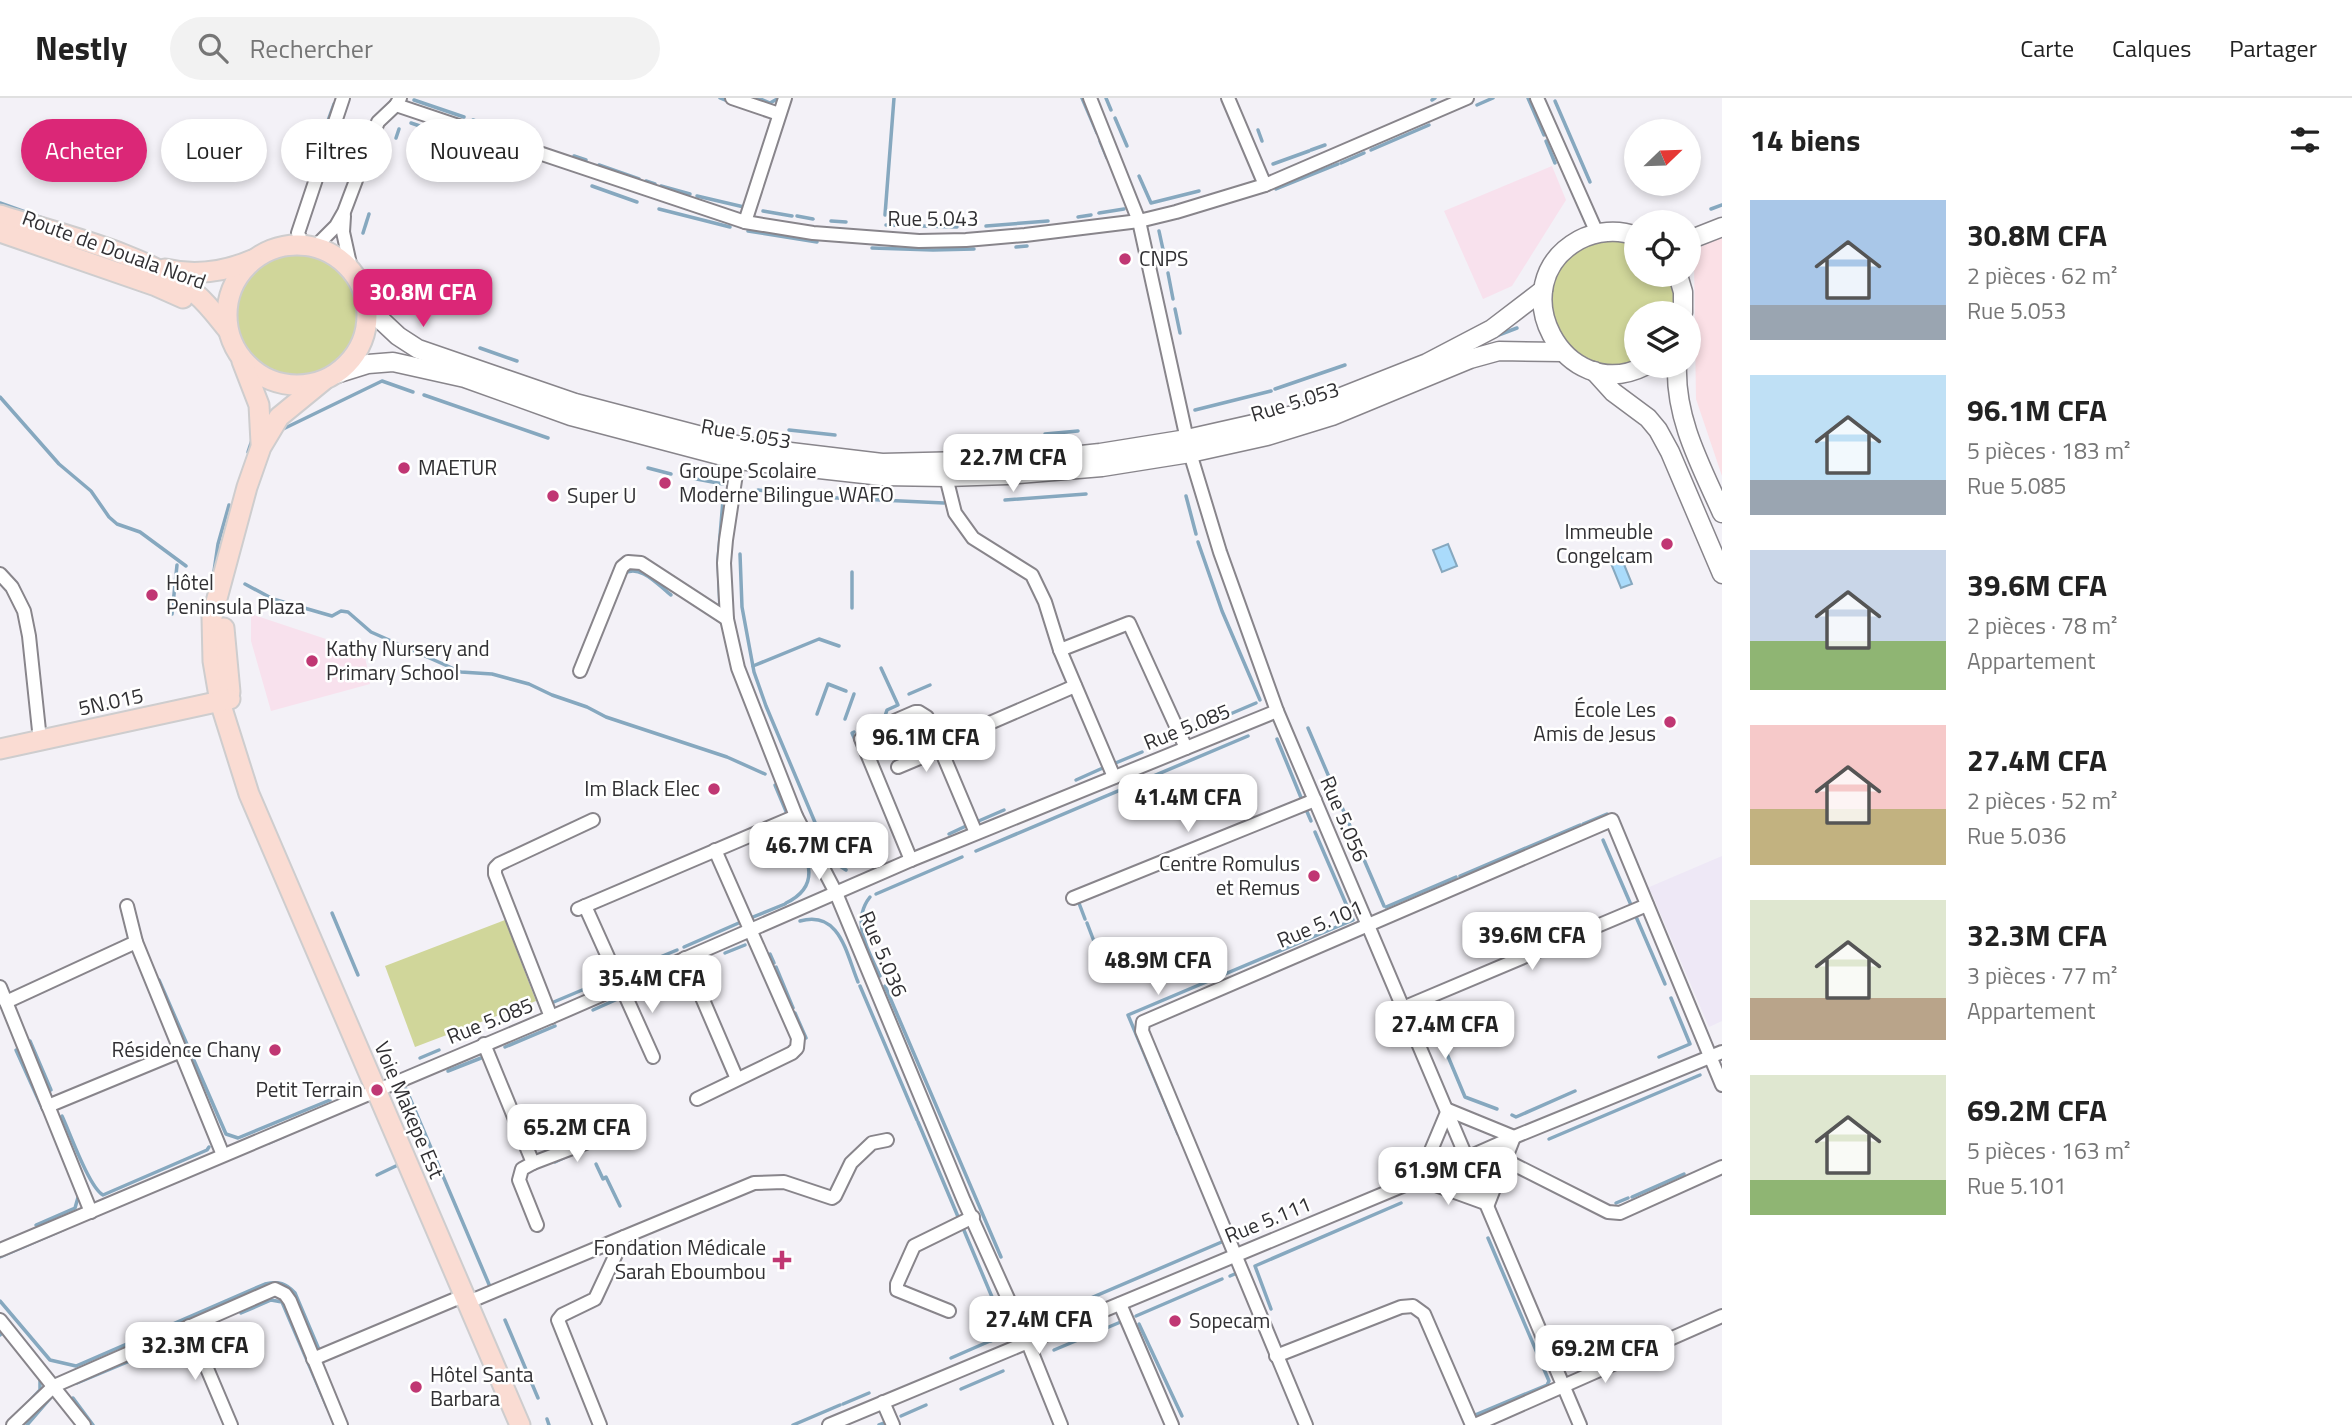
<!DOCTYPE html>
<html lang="fr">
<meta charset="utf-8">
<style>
:root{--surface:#fff;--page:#f2f2f2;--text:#222;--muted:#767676;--line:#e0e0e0;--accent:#db2777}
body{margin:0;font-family:"Titillium Web",sans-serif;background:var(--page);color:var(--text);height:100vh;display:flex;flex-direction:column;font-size:26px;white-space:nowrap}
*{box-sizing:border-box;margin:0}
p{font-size:23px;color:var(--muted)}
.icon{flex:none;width:38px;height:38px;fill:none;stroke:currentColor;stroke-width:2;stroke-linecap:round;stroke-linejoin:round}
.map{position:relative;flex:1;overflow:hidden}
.details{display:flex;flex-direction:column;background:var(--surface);width:630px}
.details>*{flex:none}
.banner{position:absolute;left:21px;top:21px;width:665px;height:63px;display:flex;gap:14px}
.needle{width:46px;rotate:67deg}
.tools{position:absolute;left:1624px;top:21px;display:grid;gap:14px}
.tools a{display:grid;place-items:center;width:77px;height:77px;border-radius:50%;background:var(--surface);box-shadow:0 4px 10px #0003;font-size:35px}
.price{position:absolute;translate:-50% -60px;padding:0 16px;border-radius:14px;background:#fff;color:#222;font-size:23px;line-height:46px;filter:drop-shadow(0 2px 4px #0008)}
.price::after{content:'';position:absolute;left:50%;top:42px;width:21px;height:16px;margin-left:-10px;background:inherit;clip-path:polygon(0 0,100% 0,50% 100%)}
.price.active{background:var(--accent);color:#fff}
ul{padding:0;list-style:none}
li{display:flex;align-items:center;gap:21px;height:175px;padding:0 28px}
li span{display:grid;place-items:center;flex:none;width:196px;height:140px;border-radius:0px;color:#555}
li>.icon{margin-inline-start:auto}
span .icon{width:84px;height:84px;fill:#fffc;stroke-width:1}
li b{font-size:30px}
h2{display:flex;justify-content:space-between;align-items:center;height:84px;padding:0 28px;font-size:30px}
.pill{padding:0 24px;border-radius:32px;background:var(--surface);box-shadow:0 4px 10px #0003;font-size:24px;line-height:63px}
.pill.active{background:var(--accent);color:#fff}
header{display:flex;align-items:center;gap:42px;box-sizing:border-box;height:98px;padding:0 35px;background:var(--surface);border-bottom:2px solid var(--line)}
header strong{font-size:33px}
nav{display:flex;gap:38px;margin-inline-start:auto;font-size:24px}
.search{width:490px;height:63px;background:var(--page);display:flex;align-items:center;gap:18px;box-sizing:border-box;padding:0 24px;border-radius:38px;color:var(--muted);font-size:26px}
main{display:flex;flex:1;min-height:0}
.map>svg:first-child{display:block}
</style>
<header>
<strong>Nestly</strong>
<div class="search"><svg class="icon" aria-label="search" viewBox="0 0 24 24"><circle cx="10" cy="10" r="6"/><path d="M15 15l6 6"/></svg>Rechercher</div>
<nav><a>Carte</a><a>Calques</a><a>Partager</a></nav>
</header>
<main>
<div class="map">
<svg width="1722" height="1327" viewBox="0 0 1722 1327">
<rect width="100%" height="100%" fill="#f3f1f7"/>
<!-- commercial -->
<path fill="#fbe0e6" d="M1722,138v240l-26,-77 -2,-138 7,-14z"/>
<!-- built -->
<path fill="#eee8f6" d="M1722,758v165l-13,6 -57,-133 -5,-6z"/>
<!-- education -->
<g fill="#f8e1ed">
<path d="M1552,68l14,34 -54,86 -29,13 -39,-88z"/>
<path d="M251,516l87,29 27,13 5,28 -99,27 -20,-70z"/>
</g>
<!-- green -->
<g fill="#d0d69a">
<path d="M1608,139l28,5v33h37l5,38h-42v53l-14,5 -50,-14 -25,-47 3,-26 13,-23 20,-16z"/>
<circle cx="297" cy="216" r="62"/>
<path d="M505,822l31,81 -121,46 -30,-81z"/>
</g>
<!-- water -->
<g fill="#aadbfb" stroke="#86a8bf" stroke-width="2">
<path d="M1448,446l9,22 -15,6 -9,-22z"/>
<path d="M1621,459l11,27 -11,4 -11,-27z"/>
</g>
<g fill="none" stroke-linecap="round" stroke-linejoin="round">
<!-- stream -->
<g stroke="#86a8bf" stroke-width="3.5">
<path d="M720,0l10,4"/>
<path d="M758,0l12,5 9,-5"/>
<path d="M1082,0l15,35"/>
<path d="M1106,0l5,12"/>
<path d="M1528,0l16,37"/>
<path d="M414,2l50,17"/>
<path d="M1432,2l3,-2"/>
<path d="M1555,3l35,81"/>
<path d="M1477,7l16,-7"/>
<path d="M1115,20l12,28"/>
<path d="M473,22l25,9"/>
<path d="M411,25l47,16"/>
<path d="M501,32l24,9"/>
<path d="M1258,32l4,11"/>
<path d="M314,40l7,2 13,-36"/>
<path d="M396,40l3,-9"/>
<path d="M1100,43l7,17"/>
<path d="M1546,43l9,22"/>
<path d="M1311,52l14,-5"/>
<path d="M1371,52l58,-25"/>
<path d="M574,58l12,4"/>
<path d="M1341,65l23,-10"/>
<path d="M1273,66l36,-13"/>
<path d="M599,67l40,14"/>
<path d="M1139,78l12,27 48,-12"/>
<path d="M646,83l9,3"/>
<path d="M592,88l45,16"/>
<path d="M661,88l29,8"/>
<path d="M1276,91l62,-25"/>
<path d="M697,98l47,11"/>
<path d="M0,105l45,16"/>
<path d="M659,111l71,18"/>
<path d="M1711,111l11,-4"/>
<path d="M763,113l29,5"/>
<path d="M1099,115l25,-4"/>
<path d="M885,117l9,-117"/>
<path d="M797,118l16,3"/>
<path d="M1078,119l13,-2"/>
<path d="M831,123l15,1"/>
<path d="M886,127l71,2"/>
<path d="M986,128l62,-5"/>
<path d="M748,133l69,11"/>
<path d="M1159,133l5,23"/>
<path d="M363,135l6,-19"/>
<path d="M1016,149l11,-1"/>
<path d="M872,150l61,2 41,-1"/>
<path d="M1168,175l5,26"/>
<path d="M1175,211l5,24"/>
<path d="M1496,238l21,-8"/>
<path d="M480,250l37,13"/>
<path d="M1275,291l70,-24"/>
<path d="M424,297l124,43"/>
<path d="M0,299l59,67 32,27 18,26 8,7 23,8 46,34"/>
<path d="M1195,312l76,-19"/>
<path d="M281,332l101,-49 31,11"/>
<path d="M789,332l46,5"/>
<path d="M1045,336l33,-3"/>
<path d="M248,354l4,-12"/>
<path d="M648,370l23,6"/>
<path d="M686,379l37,7"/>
<path d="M758,392l58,7 128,6"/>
<path d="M1186,398l10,38"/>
<path d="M1005,402l81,-6"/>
<path d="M1198,444l24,69 38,89"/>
<path d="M740,456l2,53 12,65 12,34 56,133 10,22 14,9"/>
<path d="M623,476c17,-11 35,11 48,21"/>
<path d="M213,480l5,-34 11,-39"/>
<path d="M245,486l28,15 59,17 9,-5 7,1 23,20 90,40 31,2 37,10 23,11 35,12 19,10 121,40 38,17"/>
<path d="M852,510v-36"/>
<path d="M720,512l-2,-50 5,-60"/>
<path d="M172,516l5,-49"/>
<path d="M753,568l66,-27 20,7"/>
<path d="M909,596l21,-9"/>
<path d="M817,616l11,-30 18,7"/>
<path d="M845,621l9,-25"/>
<path d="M861,630l23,-9 3,-9 11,-5 -17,-37"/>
<path d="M1308,630l42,98"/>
<path d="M854,634l-2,1 4,9"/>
<path d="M1188,634l68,-29"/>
<path d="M1277,641l25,61"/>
<path d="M1113,666l29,-12"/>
<path d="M1076,682l29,-13"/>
<path d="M775,687l13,31"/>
<path d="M1305,709l6,14"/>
<path d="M974,725l30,-13"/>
<path d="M1583,726l24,-10 4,2"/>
<path d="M949,736l17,-8"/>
<path d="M1603,742l62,144"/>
<path d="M976,753l272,-115"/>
<path d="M1362,757l22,51"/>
<path d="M1460,778l120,-51"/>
<path d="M876,796l86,-37"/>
<path d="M870,799c-20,25 -1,55 10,79"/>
<path d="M1077,800l8,21"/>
<path d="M786,805c41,-20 17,-51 4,-81"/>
<path d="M1386,809l70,-30"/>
<path d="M332,815l26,62"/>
<path d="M748,821l37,-15"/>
<path d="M800,823c40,-11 46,32 58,61"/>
<path d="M1087,825l8,21"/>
<path d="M684,849l57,-25"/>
<path d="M1099,853l8,19"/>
<path d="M725,855l20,-8"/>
<path d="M770,856l4,9"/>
<path d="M776,869l17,41"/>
<path d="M619,876l58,-24"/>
<path d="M668,880l16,-7"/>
<path d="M159,882l67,154 12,4 92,-38"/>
<path d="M860,888l57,134"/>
<path d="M885,888l116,271"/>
<path d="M549,906l64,-27"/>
<path d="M593,912l29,-13"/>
<path d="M795,915l11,25"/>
<path d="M30,943l21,49"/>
<path d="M505,949l50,-21"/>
<path d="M16,952l27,60"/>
<path d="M1447,956l18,43 32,12"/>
<path d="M1659,959l31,-13 -19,-46"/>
<path d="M420,960l19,-8"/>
<path d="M448,973l33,-13"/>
<path d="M406,991l85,200"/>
<path d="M1512,1017l4,2 59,-26"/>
<path d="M62,1018c8,17 27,71 41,79l104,-45 2,-3"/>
<path d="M918,1024l41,97"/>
<path d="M1178,1036l-50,-119 225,-95 -38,-88"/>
<path d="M1549,1041l151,-64"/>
<path d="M269,1045l16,-7"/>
<path d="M555,1064l17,-8"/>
<path d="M596,1066l7,15 3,-2 14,29"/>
<path d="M377,1077l23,-11"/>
<path d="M1632,1099l52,-23"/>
<path d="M1616,1105l12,-5"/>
<path d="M36,1127l39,-17 4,-14"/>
<path d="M963,1130l37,88"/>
<path d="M0,1159l65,-28"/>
<path d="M1230,1178l7,-3 2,3"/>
<path d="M0,1203l50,59 26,6 189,-82c14,-3 21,-1 30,9l25,59"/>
<path d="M1271,1211l-16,-43 146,-63"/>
<path d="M241,1215l30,-13 11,2 45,105"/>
<path d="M1136,1218l86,-37"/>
<path d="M505,1222l33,78"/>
<path d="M1030,1226l194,-83 -1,-2"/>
<path d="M1139,1226l43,92"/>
<path d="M0,1237l1,-1"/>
<path d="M991,1243l15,-7 -5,-16"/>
<path d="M1054,1252l69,-29"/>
<path d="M1624,1254l15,-6"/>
<path d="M951,1260l39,-17"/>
<path d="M1598,1265l21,-9"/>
<path d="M77,1285l108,-45 6,5"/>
<path d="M961,1291l42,-18"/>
<path d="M73,1300l20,27"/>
<path d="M27,1306l13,-14v-12"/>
<path d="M843,1306l26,-11"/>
<path d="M1475,1317l72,-30 2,-4 -61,-143"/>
<path d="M901,1318l25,-11"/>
<path d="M547,1321l2,6"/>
<path d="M27,1327l25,-29"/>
<path d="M793,1327l47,-20"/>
<path d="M879,1327l8,-3"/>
</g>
<!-- minor casing -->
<g stroke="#88858b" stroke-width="16">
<g id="minor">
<path d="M732,0l47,16"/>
<path d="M1090,0l49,123 51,232 30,99 57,159 303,714"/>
<path d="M1228,0l37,87"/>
<path d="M1537,0l60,135"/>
<path d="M396,7l349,117 68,11 106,8 47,-1 59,-5 114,-14 37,-9 89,-27 202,-87"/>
<path d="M344,118l-1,16 9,41"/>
<path d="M745,124l40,-124"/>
<path d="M303,147l-5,-12 45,-135"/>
<path d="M315,149l21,-21 8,-14 34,-90 18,-17 4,-7"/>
<path d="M739,356l-13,86 -2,23 3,56 11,49 58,148 40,77 128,308 64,142 33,82"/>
<path d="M946,379l9,36 18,25 59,37 13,27 15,48 54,127"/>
<path d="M0,476l12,13 12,24 5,25 11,104"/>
<path d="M1060,552l69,-27 57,125"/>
<path d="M580,573l42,-104 6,-5 13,1 86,56"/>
<path d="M939,647l136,-59"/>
<path d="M898,669l43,-18"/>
<path d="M911,762l-50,-121 8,-7 46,-20h4l8,5 49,116"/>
<path d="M1073,800l242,-98"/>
<path d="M127,808l9,36 87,213"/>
<path d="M585,808l68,151"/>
<path d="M578,811l218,-93"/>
<path d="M685,860l52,121"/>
<path d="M0,889l91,225"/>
<path d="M6,904l130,-60"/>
<path d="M1405,909l242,-102"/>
<path d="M551,919l-56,-143v-6l4,-4 94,-44"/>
<path d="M484,946l49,119 -11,6 -3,11 18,45"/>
<path d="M697,1001l95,-46 5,-5 1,-10 -83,-188"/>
<path d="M48,1008l133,-55"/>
<path d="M1448,1012l66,27 -26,67 -69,-25z"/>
<path d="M1505,1062l103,52 12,1 102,-46"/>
<path d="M533,1065l76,-29"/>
<path d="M0,1152l551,-233 360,-157 366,-149"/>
<path d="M466,1205l158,-66"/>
<path d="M1120,1206l52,121"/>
<path d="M949,1213l-52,-21v-6l17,-38 59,-29"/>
<path d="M0,1222l84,105"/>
<path d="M189,1228l42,99"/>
<path d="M1276,1258l125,-49 12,-1 11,8 48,111"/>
<path d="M313,1261l150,-63"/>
<path d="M883,1304l10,23"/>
<path d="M13,1327l41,-39 221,-97 10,5 5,7 51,124"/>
<path d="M600,1327l-42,-105 4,-5 33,-16 29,-62 130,-54 30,-1 48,16 3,-2 16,-33 21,-20 15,-3"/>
<path d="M829,1327l590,-246 95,-42 208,-85"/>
<path d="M1306,1327l-164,-394 1,-9 469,-202 110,265"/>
<path d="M1475,1327l247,-109"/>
</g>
</g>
<!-- secondary casing -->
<g stroke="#88858b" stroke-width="21">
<g id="secondary">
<path d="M1636,138c-18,-7 -40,-5 -57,4 -80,44 -15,167 66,126"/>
<path d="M1689,142l33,-13"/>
<path d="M1678,177l5,17v21"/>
<path d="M366,208l32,30 20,13 157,54 165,43 142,17 162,-4 56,-6 87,-14 111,-25 129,-51 65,-34 51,-39"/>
<path d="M1677,268c-2,53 24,100 45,147"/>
<path d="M1594,273l19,21 35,26 10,12 12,22 52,122"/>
<path d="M336,276l32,-10 25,-2 72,16 106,38 167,44 144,16 64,1 61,-2 95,-8 88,-14 77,-17 65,-20 138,-57 29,-8 64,1"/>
</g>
</g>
<!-- primary casing -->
<g stroke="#cecdce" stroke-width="23">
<g id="primary">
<path d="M0,117c59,19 149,39 196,79 12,10 22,24 32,36"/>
<path d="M0,134l156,54 27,12"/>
<circle cx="297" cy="217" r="70"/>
<path d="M165,171c30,7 59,3 87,-9"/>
<path d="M242,263l17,44 2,38"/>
<path d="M323,283l-44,36 -18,30 -14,40 -35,130 1,44 7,41 29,92 271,631"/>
<path d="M224,530l6,64"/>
<path d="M0,651l230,-50"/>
</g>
</g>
<!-- minor -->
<use href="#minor" stroke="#fff" stroke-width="12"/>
<!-- secondary -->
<use href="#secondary" stroke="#fff" stroke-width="18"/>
<!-- primary -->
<use href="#primary" stroke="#fadcd3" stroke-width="19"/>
</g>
<!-- markers -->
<g fill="#c03773" stroke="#fff" stroke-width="2.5">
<circle cx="1125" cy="161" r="7"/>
<circle cx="404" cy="370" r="7"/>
<circle cx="665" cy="385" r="7"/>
<circle cx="553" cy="398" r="7"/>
<circle cx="1667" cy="446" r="7"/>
<circle cx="152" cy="497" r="7"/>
<circle cx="312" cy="563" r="7"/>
<circle cx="1670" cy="624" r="7"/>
<circle cx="714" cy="691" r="7"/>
<circle cx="1314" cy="778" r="7"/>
<circle cx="275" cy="952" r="7"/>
<circle cx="377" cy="992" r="7"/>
<path d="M778.5 1151.5h7v7h7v7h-7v7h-7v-7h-7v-7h7z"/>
<circle cx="1175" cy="1223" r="7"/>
<circle cx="416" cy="1289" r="7"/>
</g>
<g text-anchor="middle" stroke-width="5" stroke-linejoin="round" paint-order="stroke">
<!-- street labels -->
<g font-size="21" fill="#313033" stroke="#fff">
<text x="933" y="128">Rue 5.043</text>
<text transform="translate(114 152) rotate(20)" y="7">Route de Douala Nord</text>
<text transform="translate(1295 304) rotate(-17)" y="7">Rue 5.053</text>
<text transform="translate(746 336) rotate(10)" y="7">Rue 5.053</text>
<text transform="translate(111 604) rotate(-12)" y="7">5N.015</text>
<text transform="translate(1187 629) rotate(-22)" y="7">Rue 5.085</text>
<text transform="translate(1344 721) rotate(67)" y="7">Rue 5.056</text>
<text transform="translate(1320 826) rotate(-23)" y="7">Rue 5.101</text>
<text transform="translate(883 856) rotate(67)" y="7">Rue 5.036</text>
<text transform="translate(490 923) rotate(-22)" y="7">Rue 5.085</text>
<text transform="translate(409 1012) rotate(67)" y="7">Voie Makepe Est</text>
<text transform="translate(1268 1122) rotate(-22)" y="7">Rue 5.111</text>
</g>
<!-- poi labels -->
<g font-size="21" fill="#313033" stroke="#fff" text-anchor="start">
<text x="1139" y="168">CNPS</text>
<text x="418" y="377">MAETUR</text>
<text x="679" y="380">Groupe Scolaire<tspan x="679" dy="24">Moderne Bilingue WAFO</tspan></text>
<text x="567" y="405">Super U</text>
<text x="1653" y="441" text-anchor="end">Immeuble<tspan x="1653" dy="24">Congelcam</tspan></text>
<text x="166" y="492">Hôtel<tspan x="166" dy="24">Peninsula Plaza</tspan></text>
<text x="326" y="558">Kathy Nursery and<tspan x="326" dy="24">Primary School</tspan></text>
<text x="1656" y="619" text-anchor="end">École Les<tspan x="1656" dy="24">Amis de Jesus</tspan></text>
<text x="700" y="698" text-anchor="end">Im Black Elec</text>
<text x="1300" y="773" text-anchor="end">Centre Romulus<tspan x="1300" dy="24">et Remus</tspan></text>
<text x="261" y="959" text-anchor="end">Résidence Chany</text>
<text x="363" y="999" text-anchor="end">Petit Terrain</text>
<text x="766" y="1157" text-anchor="end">Fondation Médicale<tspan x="766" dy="24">Sarah Eboumbou</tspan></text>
<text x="1189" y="1230">Sopecam</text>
<text x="430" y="1284">Hôtel Santa<tspan x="430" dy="24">Barbara</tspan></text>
</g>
</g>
</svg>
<div class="tools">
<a><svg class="needle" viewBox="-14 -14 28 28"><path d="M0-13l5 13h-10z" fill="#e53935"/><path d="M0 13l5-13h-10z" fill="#767676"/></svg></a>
<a><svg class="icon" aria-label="locate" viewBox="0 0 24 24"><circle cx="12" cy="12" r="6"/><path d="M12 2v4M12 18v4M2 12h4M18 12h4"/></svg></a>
<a><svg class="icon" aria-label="layers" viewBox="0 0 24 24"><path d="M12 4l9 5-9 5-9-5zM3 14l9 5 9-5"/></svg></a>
</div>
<b class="price active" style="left:423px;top:231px">30.8M CFA</b>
<b class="price" style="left:1013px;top:396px">22.7M CFA</b>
<b class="price" style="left:926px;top:676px">96.1M CFA</b>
<b class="price" style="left:1188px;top:736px">41.4M CFA</b>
<b class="price" style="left:819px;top:784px">46.7M CFA</b>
<b class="price" style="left:1532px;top:874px">39.6M CFA</b>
<b class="price" style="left:1158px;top:899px">48.9M CFA</b>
<b class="price" style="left:652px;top:917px">35.4M CFA</b>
<b class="price" style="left:1445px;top:963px">27.4M CFA</b>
<b class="price" style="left:577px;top:1066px">65.2M CFA</b>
<b class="price" style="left:1448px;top:1109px">61.9M CFA</b>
<b class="price" style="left:1039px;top:1258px">27.4M CFA</b>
<b class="price" style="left:195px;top:1284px">32.3M CFA</b>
<b class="price" style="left:1605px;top:1287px">69.2M CFA</b>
<div class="banner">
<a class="pill active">Acheter</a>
<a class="pill">Louer</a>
<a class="pill">Filtres</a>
<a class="pill">Nouveau</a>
</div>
</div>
<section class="details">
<h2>14 biens<svg class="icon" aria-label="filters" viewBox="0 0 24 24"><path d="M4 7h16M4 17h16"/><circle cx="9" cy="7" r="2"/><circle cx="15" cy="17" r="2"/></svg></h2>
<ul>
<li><span style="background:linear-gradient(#a9c7e8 75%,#9aa5b1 0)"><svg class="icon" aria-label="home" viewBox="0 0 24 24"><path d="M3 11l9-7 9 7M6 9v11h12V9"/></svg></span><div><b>30.8M CFA</b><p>2 pièces · 62 m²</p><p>Rue 5.053</p></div></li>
<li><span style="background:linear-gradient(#bfe0f5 75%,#9aa5b1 0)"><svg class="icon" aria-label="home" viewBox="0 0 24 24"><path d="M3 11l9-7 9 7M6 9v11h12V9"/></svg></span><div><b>96.1M CFA</b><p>5 pièces · 183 m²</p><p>Rue 5.085</p></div></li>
<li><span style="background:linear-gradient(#c9d6e8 65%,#8fb573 0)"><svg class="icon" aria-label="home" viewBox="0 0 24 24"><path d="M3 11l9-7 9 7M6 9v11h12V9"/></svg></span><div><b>39.6M CFA</b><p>2 pièces · 78 m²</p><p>Appartement</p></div></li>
<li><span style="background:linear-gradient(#f6c9c9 60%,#c2b280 0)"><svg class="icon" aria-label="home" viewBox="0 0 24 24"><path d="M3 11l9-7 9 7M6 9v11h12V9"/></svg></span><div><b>27.4M CFA</b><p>2 pièces · 52 m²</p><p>Rue 5.036</p></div></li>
<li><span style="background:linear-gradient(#dfe7d0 70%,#b9a48a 0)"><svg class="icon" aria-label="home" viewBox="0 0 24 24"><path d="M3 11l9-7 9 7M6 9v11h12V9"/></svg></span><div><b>32.3M CFA</b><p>3 pièces · 77 m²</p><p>Appartement</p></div></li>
<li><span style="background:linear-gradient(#dfe7d0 75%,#8fb573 0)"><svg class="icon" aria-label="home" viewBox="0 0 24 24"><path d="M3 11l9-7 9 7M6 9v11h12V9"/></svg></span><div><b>69.2M CFA</b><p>5 pièces · 163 m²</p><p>Rue 5.101</p></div></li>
</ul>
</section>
</main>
